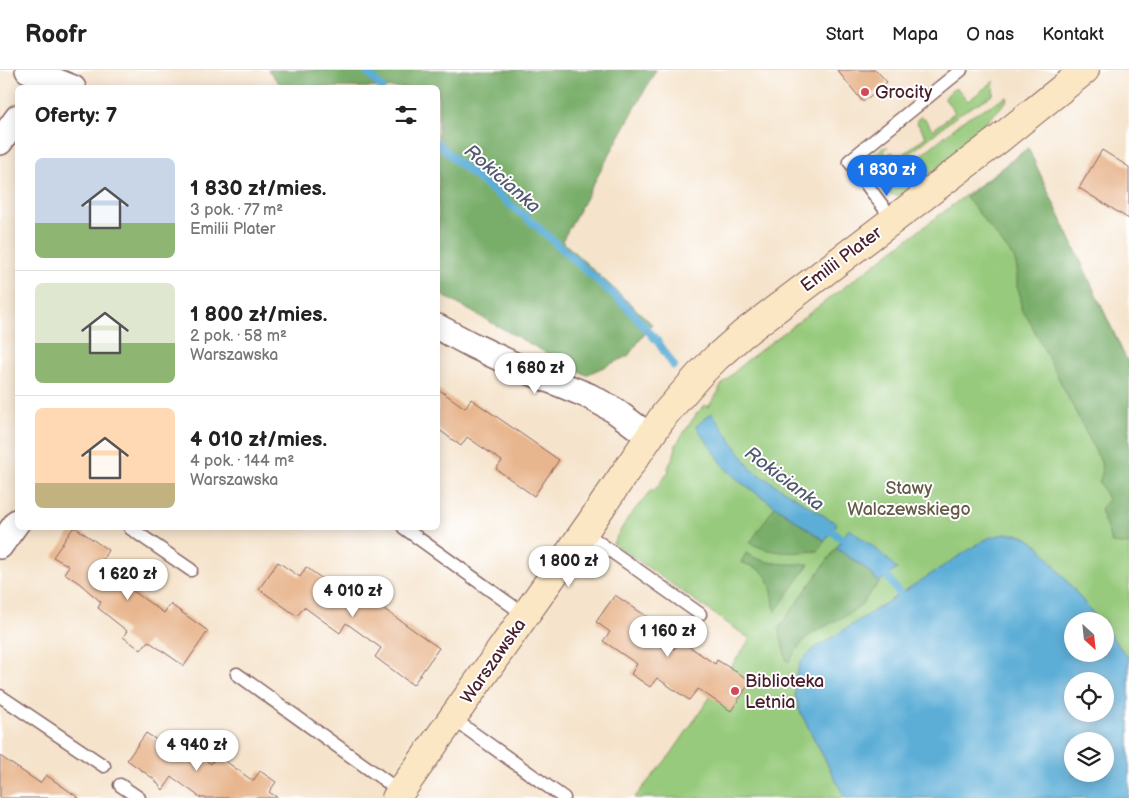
<!DOCTYPE html>
<html lang="pl">
<meta charset="utf-8">
<style>
:root{--surface:#fff;--page:#f6f6f6;--text:#222;--muted:#767676;--line:#e0e0e0;--accent:#1a73e8}
body{margin:0;font-family:"Balsamiq Sans",sans-serif;background:var(--page);color:var(--text);height:100vh;display:flex;flex-direction:column;font-size:19px;white-space:nowrap}
*{box-sizing:border-box;margin:0}
p{font-size:16px;color:var(--muted)}
.icon{flex:none;width:28px;height:28px;fill:none;stroke:currentColor;stroke-width:2;stroke-linecap:round;stroke-linejoin:round}
.map{position:relative;flex:1;overflow:hidden}
.details{position:absolute;left:15px;top:15px;width:425px;height:445px;display:flex;flex-direction:column;background:var(--surface);border-radius:8px;box-shadow:0 2px 12px #0003}
.details>*{flex:none}
.needle{width:32px;rotate:153deg}
.controls{position:absolute;left:1064px;top:542px;display:grid;gap:10px}
.controls a{display:grid;place-items:center;width:50px;height:50px;border-radius:50%;background:var(--surface);box-shadow:0 2px 12px #0003;font-size:25px}
.price{position:absolute;translate:-50% -42px;padding:0 11px;border-radius:18px;background:#fff;color:#222;font-size:16px;line-height:32px;filter:drop-shadow(0 1px 2px #0008)}
.price::after{content:'';position:absolute;left:50%;top:30px;width:15px;height:11px;margin-left:-8px;background:inherit;clip-path:polygon(0 0,100% 0,50% 100%)}
.price.active{background:var(--accent);color:#fff}
ul{padding:0;list-style:none}
li{display:flex;align-items:center;gap:15px;height:125px;padding:0 20px}
li+li{border-top:1px solid var(--line)}
li span{display:grid;place-items:center;flex:none;width:140px;height:100px;border-radius:8px;color:#555}
li>.icon{margin-inline-start:auto}
span .icon{width:60px;height:60px;fill:#fffc;stroke-width:1}
li b{font-size:21px}
h2{display:flex;justify-content:space-between;align-items:center;height:60px;padding:0 20px;font-size:21px}
header{display:flex;align-items:center;gap:30px;box-sizing:border-box;height:70px;padding:0 25px;background:var(--surface);border-bottom:1px solid var(--line)}
header strong{font-size:24px}
nav{display:flex;gap:28px;margin-inline-start:auto;font-size:18px}
.map>svg:first-child{display:block}
</style>
<header>
<strong>Roofr</strong>
<nav><a>Start</a><a>Mapa</a><a>O nas</a><a>Kontakt</a></nav>
</header>
<div class="map">
<svg width="1129" height="728" viewBox="0 0 1129 728">
<rect width="100%" height="100%" fill="#fff"/>
<filter id="ink" filterUnits="userSpaceOnUse"><feTurbulence type="fractalNoise" baseFrequency=".02" numOctaves="2"/><feDisplacementMap in="SourceGraphic" scale="10" xChannelSelector="R" yChannelSelector="G"/><feConvolveMatrix kernelMatrix="1 2 1 2 8 2 1 2 1" color-interpolation-filters="sRGB"/></filter>
<filter id="wash" filterUnits="userSpaceOnUse"><feTurbulence type="fractalNoise" baseFrequency=".0096" numOctaves="4" result="noise"/><feDisplacementMap in="SourceGraphic" scale="20" xChannelSelector="R" yChannelSelector="G"/><feGaussianBlur stdDeviation="1.12" result="paint"/><feColorMatrix in="noise" values="0 0 0 0 0 0 0 0 0 0 0 0 0 0 0 0 0 1.4 0 .05"/><feComposite in="paint" operator="in"/></filter>
<g filter="url(#wash)">
<rect width="100%" height="100%" fill="#f5e3cb"/>
<!-- green -->
<g fill="#97ca7b" stroke="#707453" fill-rule="evenodd">
<path d="M994,11l-1,14 -34,19 -82,66c-9,-12 -13,-17 0,-28 4,-3 6,-5 11,-5l-4,4 2,5 6,-4 6,7 28,-23 -9,-13c-1,-3 1,-5 4,-6l3,1 9,12 22,-18 -10,-13v-1c3,-4 8,-11 13,-9l10,12z"/>
<path d="M1007,27l1,3 -56,57 -48,37c-10,3 -16,1 -22,-7l86,-70z"/>
<path d="M1028,78l97,209 4,5v436h-495l37,-44 79,-115 -137,-96 14,-24 24,-29 3,1 15,-20 -1,-3 7,-16 1,-7 3,-5 18,-27 8,-8 3,2 11,-16v-2l4,-6 22,-21zM1072,551h33v33h-33zM1072,611h33v33h-33zM1072,671h33v33h-33z"/>
</g>
<!-- forest -->
<g fill="#79ae6b" stroke="#62664b">
<path d="M268,0h388l-94,171 90,83 -24,32 -42,19 -148,-82v-205l-156,-1z"/>
<path d="M1028,78l97,209 4,5v183l-17,-2 -1,-3 -11,-30 8,-11 -9,-17 3,-7 -1,-13 -72,-142 -8,-11v-11l-4,-12v-18l-3,-10 -48,-61z"/>
<path d="M775,436l50,35 -7,10c-16,1 -33,3 -49,-1 -6,-1 -13,-4 -19,-7z"/>
<path d="M836,478l29,20 14,15c-8,8 -14,18 -22,26l-44,24 -9,7 -16,22 -2,-2 -7,-32z"/>
<path d="M746,483c5,2 10,6 15,7 15,5 33,4 48,4l-34,48c-2,-13 -3,-34 -15,-42 -5,-3 -13,-5 -19,-8z"/>
</g>
<!-- water -->
<g fill="#5daed7" stroke="#546681" fill-rule="evenodd">
<path d="M712,343l40,57 85,54 -12,17 -86,-60 -13,-12 -30,-43z"/>
<path d="M849,459c18,13 33,23 48,40l-18,13 -14,-14 -29,-20z"/>
<path d="M1007,464h9l10,3 14,10 59,74h-27v33h33v-26l24,31v139h-284l-46,-88 -4,-16v-16l6,-17 13,-12 167,-107c8,-5 16,-7 26,-8zM1072,611h33v33h-33zM1072,671h33v33h-33z"/>
</g>
<g fill="none" stroke-linecap="round" stroke-linejoin="round">
<!-- stream -->
<g stroke="#5daed7" stroke-width="8">
<path d="M365,0l17,18"/>
<path d="M438,73l19,19 75,60 93,83 33,37 16,24"/>
<path d="M824,456l26,18"/>
<path d="M881,497l23,34"/>
</g>
</g>
<g id="blocks">
<!-- building -->
<g fill="#e8b68e">
<path d="M837,0h39l11,12 -24,20z"/>
<path d="M1102,80l27,17v52l-50,-31z"/>
<path d="M438,319l27,19 6,-9 88,61 -25,36 -38,-27 6,-8 -35,-24 -6,9 -23,-17z"/>
<path d="M73,458h3l32,22 -5,9 36,24 -6,8 31,22 6,-9 38,27 -24,35 -36,-25 -7,9 -18,-13 4,-6 -29,-23 3,-6 -22,-19 -15,-10 5,-7 -16,-9z"/>
<path d="M278,492l22,15 6,-10 37,27 7,-9 89,63 -26,37 -38,-28 6,-9 -35,-25 -6,10 -36,-26 -7,9 -38,-27z"/>
<path d="M615,525l34,23 -7,10 32,21 7,-8 34,23 2,-4 34,21 -20,30 -33,-22 -9,11 -32,-22 -7,9 -19,-13 6,-10 -34,-23 7,-9 -14,-10z"/>
<path d="M146,663l23,15 6,-8 36,24 6,-9 36,26 7,-10 16,11 -7,10 9,6h-77l-29,-21 -9,13 -9,-11 -27,-19z"/>
<path d="M0,686l40,27 6,-8 33,23h-79z"/>
</g>
</g>
</g>
<g filter="url(#ink)">
<use href="#blocks" fill-opacity="0" stroke="#866463" stroke-width="1"/>
<g fill="none" stroke-linecap="round" stroke-linejoin="round">
<!-- lane casing -->
<g stroke="#866463" stroke-width="15">
<g id="lane">
<path d="M893,150l-44,-59 112,-91"/>
<path d="M130,458l61,42"/>
<path d="M404,458l121,87"/>
<path d="M584,462l116,82"/>
<path d="M237,604l164,118"/>
<path d="M0,626l104,70"/>
<path d="M452,648l112,80"/>
<path d="M120,715l19,13"/>
</g>
</g>
<!-- street casing -->
<g stroke="#866463" stroke-width="28">
<g id="street">
<path d="M28,0l45,18"/>
<path d="M0,72l18,-25"/>
<path d="M438,257l34,18 53,25 64,26 25,14 35,26"/>
<path d="M0,476l18,-25"/>
</g>
</g>
<!-- secondary casing -->
<g stroke="#866463" stroke-width="30">
<path id="secondary" d="M396,728l195,-276 74,-108 34,-39 18,-18 26,-23 255,-194 87,-70"/>
</g>
<!-- lane -->
<use href="#lane" stroke="#fff" stroke-width="12"/>
<!-- street -->
<use href="#street" stroke="#fff" stroke-width="25"/>
<!-- secondary -->
<use href="#secondary" stroke="#fbe7c3" stroke-width="28"/>
</g>
</g>
<!-- markers -->
<g fill="#d1495b" stroke="#fff" stroke-width="2">
<circle cx="865" cy="22" r="5"/>
<circle cx="735" cy="621" r="5"/>
</g>
<g text-anchor="middle" stroke-width="4" stroke-linejoin="round" paint-order="stroke">
<!-- poi labels -->
<g font-size="18" fill="#4a1f2b" stroke="#fff" text-anchor="start">
<text x="875" y="28">Grocity</text>
<text x="745" y="617">Biblioteka<tspan x="745" dy="21">Letnia</tspan></text>
</g>
<!-- street labels -->
<g font-size="18" fill="#4a1f2b" stroke="#fff">
<text transform="translate(841 189) rotate(-37)" y="6">Emilii Plater</text>
<text transform="translate(493 591) rotate(-55)" y="6">Warszawska</text>
</g>
<!-- park labels -->
<g font-size="18" fill="#655b47" stroke="#fff">
<text x="909" y="424">Stawy<tspan x="909" dy="21">Walczewskiego</tspan></text>
</g>
<!-- water labels -->
<g font-size="19" font-style="italic" fill="#525870" stroke="#fff">
<text transform="translate(503 108) rotate(41)" y="7">Rokicianka</text>
<text transform="translate(785 408) rotate(37)" y="7">Rokicianka</text>
</g>
</g>
</svg>
<div class="controls">
<a><svg class="needle" viewBox="-14 -14 28 28"><path d="M0-13l5 13h-10z" fill="#e53935"/><path d="M0 13l5-13h-10z" fill="#767676"/></svg></a>
<a><svg class="icon" aria-label="locate" viewBox="0 0 24 24"><circle cx="12" cy="12" r="6"/><path d="M12 2v4M12 18v4M2 12h4M18 12h4"/></svg></a>
<a><svg class="icon" aria-label="layers" viewBox="0 0 24 24"><path d="M12 4l9 5-9 5-9-5zM3 14l9 5 9-5"/></svg></a>
</div>
<b class="price active" style="left:887px;top:127px">1 830 zł</b>
<b class="price" style="left:535px;top:325px">1 680 zł</b>
<b class="price" style="left:569px;top:518px">1 800 zł</b>
<b class="price" style="left:128px;top:531px">1 620 zł</b>
<b class="price" style="left:353px;top:548px">4 010 zł</b>
<b class="price" style="left:668px;top:588px">1 160 zł</b>
<b class="price" style="left:197px;top:702px">4 940 zł</b>
<section class="details">
<h2>Oferty: 7<svg class="icon" aria-label="filters" viewBox="0 0 24 24"><path d="M4 7h16M4 17h16"/><circle cx="9" cy="7" r="2"/><circle cx="15" cy="17" r="2"/></svg></h2>
<ul>
<li><span style="background:linear-gradient(#c9d6e8 65%,#8fb573 0)"><svg class="icon" aria-label="home" viewBox="0 0 24 24"><path d="M3 11l9-7 9 7M6 9v11h12V9"/></svg></span><div><b>1 830 zł/mies.</b><p>3 pok. · 77 m²</p><p>Emilii Plater</p></div></li>
<li><span style="background:linear-gradient(#dfe7d0 60%,#8fb573 0)"><svg class="icon" aria-label="home" viewBox="0 0 24 24"><path d="M3 11l9-7 9 7M6 9v11h12V9"/></svg></span><div><b>1 800 zł/mies.</b><p>2 pok. · 58 m²</p><p>Warszawska</p></div></li>
<li><span style="background:linear-gradient(#ffd9b3 75%,#c2b280 0)"><svg class="icon" aria-label="home" viewBox="0 0 24 24"><path d="M3 11l9-7 9 7M6 9v11h12V9"/></svg></span><div><b>4 010 zł/mies.</b><p>4 pok. · 144 m²</p><p>Warszawska</p></div></li>
</ul>
</section>
</div>
